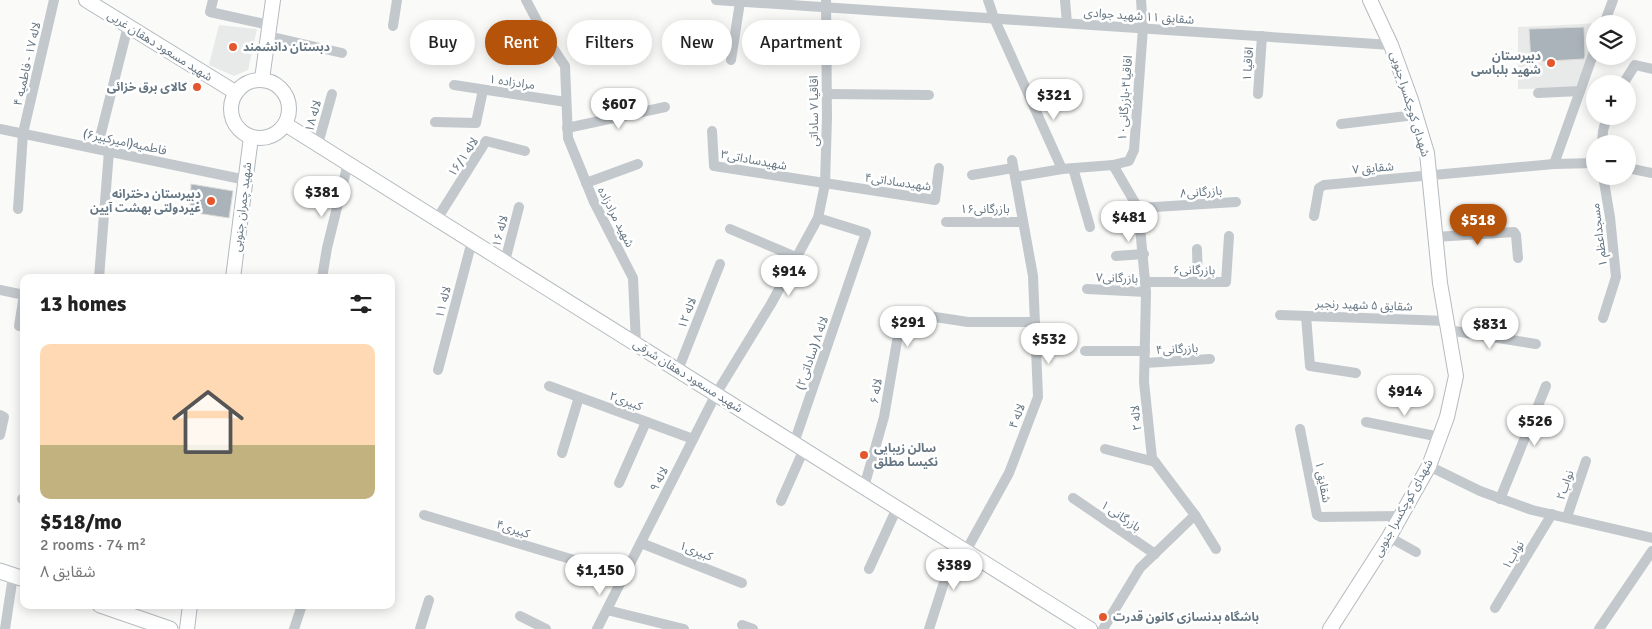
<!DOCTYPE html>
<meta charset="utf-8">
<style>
:root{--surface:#fff;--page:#f6f6f6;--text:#222;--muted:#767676;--line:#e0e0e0;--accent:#b45309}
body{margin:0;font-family:Signika,"Noto Sans Arabic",sans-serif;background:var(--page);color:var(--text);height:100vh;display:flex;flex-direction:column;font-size:19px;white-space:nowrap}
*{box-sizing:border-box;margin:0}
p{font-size:16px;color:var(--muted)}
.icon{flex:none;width:28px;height:28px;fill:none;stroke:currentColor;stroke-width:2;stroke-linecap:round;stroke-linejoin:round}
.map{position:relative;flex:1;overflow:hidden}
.panel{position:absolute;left:20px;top:274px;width:375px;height:335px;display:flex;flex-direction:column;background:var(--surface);border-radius:10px;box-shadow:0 2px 12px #0003}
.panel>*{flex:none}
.top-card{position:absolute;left:410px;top:20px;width:475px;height:45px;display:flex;gap:10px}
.tools{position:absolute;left:1586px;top:15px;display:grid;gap:10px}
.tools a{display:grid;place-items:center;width:50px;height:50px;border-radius:50%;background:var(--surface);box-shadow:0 2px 12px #0003;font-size:25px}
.price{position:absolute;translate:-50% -42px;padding:0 11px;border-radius:18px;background:#fff;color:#222;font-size:16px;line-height:32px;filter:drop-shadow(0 1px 2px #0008)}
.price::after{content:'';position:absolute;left:50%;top:30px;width:15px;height:11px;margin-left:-8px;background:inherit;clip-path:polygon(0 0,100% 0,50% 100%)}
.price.selected{background:var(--accent);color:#fff}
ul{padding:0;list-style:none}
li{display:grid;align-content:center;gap:10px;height:265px;padding:0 20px}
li+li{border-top:1px solid var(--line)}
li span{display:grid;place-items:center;height:155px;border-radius:10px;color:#555}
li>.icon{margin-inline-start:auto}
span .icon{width:90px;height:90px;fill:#fffc;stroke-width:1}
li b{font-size:21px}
h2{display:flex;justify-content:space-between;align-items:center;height:60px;padding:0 20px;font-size:21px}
.chip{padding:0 18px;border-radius:22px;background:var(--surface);box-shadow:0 2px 12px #0003;font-size:18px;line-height:45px}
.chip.selected{background:var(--accent);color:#fff}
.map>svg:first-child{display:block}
</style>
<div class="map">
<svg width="1652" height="629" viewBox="0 0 1652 629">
<rect width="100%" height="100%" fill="#fafaf8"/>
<!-- built -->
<g fill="#e8e9e9">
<path d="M1602,23l-7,1v15l-20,49 -57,1v-62z"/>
<path d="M219,25l38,4 -9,41 -14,6 -25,-11z"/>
</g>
<!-- building -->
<g fill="#aab3b9" stroke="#dcdcda">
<path d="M1584,27l1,29 -1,3 -53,3 -2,-33z"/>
<path d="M191,184l42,7 -4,27 -39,-6z"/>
</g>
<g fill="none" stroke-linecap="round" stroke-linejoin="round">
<!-- secondary casing -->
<g stroke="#b3babf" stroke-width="16">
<g id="secondary">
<path d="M86,0l149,92"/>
<path d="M262,79l11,-79"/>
<circle cx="260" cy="109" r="29"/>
<path d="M285,124l805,505"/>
<path d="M233,278l18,-141"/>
<path d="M187,629l3,-24"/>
<path d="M1330,629l59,-92 40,-71 18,-49 9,-41 -16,-93 -13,-130 -16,-53 -20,-55 -21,-45"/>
</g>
</g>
<!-- primary casing -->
<g stroke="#b5babe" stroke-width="17">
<g id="primary">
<path d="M0,571l24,8"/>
<path d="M100,605l70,24"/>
</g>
</g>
<!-- minor -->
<g stroke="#c3c8cc" stroke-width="10">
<path d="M213,0l-3,12 59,13"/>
<path d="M526,0l19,36 20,30 3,72 26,64 39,76 3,66"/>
<path d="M716,0l675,45"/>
<path d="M988,0l6,18 68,151 -47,8"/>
<path d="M1065,0l2,23"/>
<path d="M1604,24l9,-24"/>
<path d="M393,26l4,-26"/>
<path d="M268,36l74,17"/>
<path d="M731,60l9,-58"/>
<path d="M1623,84l12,-19 17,4"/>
<path d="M454,85l112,17"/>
<path d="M1538,93l42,-2"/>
<path d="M827,94l102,1"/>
<path d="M1258,94l4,-58"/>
<path d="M435,122l41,1 7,-33"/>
<path d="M1341,124l74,-9"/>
<path d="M567,128l98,-21"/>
<path d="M0,129l246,51"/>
<path d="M712,131l2,35 221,34 4,-32"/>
<path d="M318,144l14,-50"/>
<path d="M1602,144l1,-13 4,-15"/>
<path d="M97,149l31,-123"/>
<path d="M1554,164l41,-115"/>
<path d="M1113,165l25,43 1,8 7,76 -2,90 8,76 43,57 21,34"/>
<path d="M1073,168l17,59"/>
<path d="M1628,168l24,5"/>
<path d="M1062,169l51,-4 16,-4 5,-11 9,-122 -2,-28"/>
<path d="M972,175l41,-7"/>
<path d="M586,183l52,-19"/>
<path d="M1138,208l98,-6"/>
<path d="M18,209l5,-76 31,-133"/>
<path d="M1314,216l5,-28 5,-3 230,-21 41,-1"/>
<path d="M437,219l49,-78 39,10"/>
<path d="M946,222h77"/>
<path d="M730,229l66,28"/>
<path d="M1435,237l79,-5 2,3 2,23"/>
<path d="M1197,249l1,33"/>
<path d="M1116,256l28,-2"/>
<path d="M505,261l14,-54"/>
<path d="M99,278l10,-127"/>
<path d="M322,278l5,-30 21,-85"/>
<path d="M1145,282h81l3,-46"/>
<path d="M1087,289l59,3"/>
<path d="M0,290l24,5"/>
<path d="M1280,315l167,6"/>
<path d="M1306,316l4,50 46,7"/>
<path d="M1603,318l13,-41 -6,-60 -7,-41"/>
<path d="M19,326l5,-31"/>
<path d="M1448,330l88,14"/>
<path d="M1085,351h60"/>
<path d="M1145,363l65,-4"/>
<path d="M438,370l34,-129"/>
<path d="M678,370l42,-106"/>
<path d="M549,386l144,53"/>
<path d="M0,415l4,2 -4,18"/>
<path d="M1366,422l74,15"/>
<path d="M1300,429l17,86 4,2 80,-1"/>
<path d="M794,443l72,-210 -48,-15"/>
<path d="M1105,449l50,13"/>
<path d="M562,453l17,-56"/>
<path d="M1429,466l51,25 52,19 120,28"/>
<path d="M619,483l27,-61"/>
<path d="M864,487l20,-70 18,-105 66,10h67"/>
<path d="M1073,498l82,56"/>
<path d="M22,499h2"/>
<path d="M1500,499l46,-113"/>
<path d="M781,501l23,-52"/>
<path d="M424,515l200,60"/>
<path d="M1567,517l19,-56"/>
<path d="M1389,537l27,15"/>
<path d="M641,543l101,40"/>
<path d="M966,551l43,-78 29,-76 -5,-121 -21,-116"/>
<path d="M869,569l28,-61"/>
<path d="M1495,608l57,-94"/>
<path d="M607,610l77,19"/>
<path d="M520,616l26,13"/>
<path d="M742,625l11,4"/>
<path d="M5,629l8,-53"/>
<path d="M294,629l8,-24"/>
<path d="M420,629l9,-29"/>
<path d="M597,629l119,-235 55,-90 47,-86 7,-34 2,-67 -1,-117"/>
<path d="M929,629l27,-84"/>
<path d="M1103,629l37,-61 55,-53"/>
<path d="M1599,629l53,-78"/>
</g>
<!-- secondary -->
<use href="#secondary" stroke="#fff" stroke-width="14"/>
<!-- primary -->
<use href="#primary" stroke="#fff" stroke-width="15"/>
</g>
<!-- markers -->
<g fill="#e4572e" stroke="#fff" stroke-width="2">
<circle cx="233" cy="47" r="5"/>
<circle cx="1551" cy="63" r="5"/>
<circle cx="197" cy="87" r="5"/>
<circle cx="211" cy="201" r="5"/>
<circle cx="864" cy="455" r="5"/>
<circle cx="1103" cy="617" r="5"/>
</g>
<g text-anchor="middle" stroke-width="5" stroke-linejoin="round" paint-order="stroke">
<!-- street labels -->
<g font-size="12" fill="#657683" stroke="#fff">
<text transform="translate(1139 16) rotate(4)" y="4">شقایق ۱۱ شهید جوادی</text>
<text transform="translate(160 46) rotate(32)" y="4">شهید مسعود دهقان غربی</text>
<text transform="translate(27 64) rotate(-77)" y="4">لاله ۱۷ - فاطمیه ۴</text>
<text transform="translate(1248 64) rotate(-86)" y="4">اقاقیا ۱</text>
<text transform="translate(512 82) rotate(8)" y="4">مرادزاده ۱</text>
<text transform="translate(1125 98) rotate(-86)" y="4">اقاقیا۳-بازرگانی۱۰</text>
<text transform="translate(1410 104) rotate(73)" y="4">شهدای کوچکسرا جنوبی</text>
<text transform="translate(814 111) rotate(-90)" y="4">اقاقیا ۷ ساداتی</text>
<text transform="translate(313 116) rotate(-74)" y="4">لاله ۱۸</text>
<text transform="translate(125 142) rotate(12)" y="4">فاطمیه(امیرکبیر۶)</text>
<text transform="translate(463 157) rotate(-56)" y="4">لاله ۱۶/۱</text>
<text transform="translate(754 160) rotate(10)" y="4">شهیدساداتی۳</text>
<text transform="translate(1373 168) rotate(-5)" y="4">شقایق ۷</text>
<text transform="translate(898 182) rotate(8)" y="4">شهیدساداتی۴</text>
<text transform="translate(1201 192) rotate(-4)" y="4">بازرگانی۸</text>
<text transform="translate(242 207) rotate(-83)" y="4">شهید چمران جنوبی</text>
<text x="985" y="213">بازرگانی۱۶</text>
<text transform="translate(616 217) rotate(63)" y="4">شهید مرادزاده</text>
<text transform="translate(500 231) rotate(-75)" y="4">لاله ۱۶</text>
<text transform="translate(1599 235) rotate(-97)" y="4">مسجداعظم ۱</text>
<text transform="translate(1194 270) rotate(1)" y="4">بازرگانی۶</text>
<text transform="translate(1117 278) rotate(2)" y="4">بازرگانی۷</text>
<text transform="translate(443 302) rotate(-75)" y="4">لاله ۱۱</text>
<text transform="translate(1364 305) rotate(2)" y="4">شقایق ۵ شهید رنجبر</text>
<text transform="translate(687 313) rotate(-69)" y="4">لاله ۱۲</text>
<text transform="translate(1177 349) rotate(-3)" y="4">بازرگانی۴</text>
<text transform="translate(812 353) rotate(-71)" y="4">لاله ۸ (ساداتی۲)</text>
<text transform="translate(688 376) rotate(32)" y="4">شهید مسعود دهقان شرقی</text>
<text transform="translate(876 391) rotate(-81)" y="4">لاله ۶</text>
<text transform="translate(626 401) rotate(20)" y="4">کبیری۲</text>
<text transform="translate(1017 416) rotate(-69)" y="4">لاله ۴</text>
<text transform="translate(1136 418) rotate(-96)" y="4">لاله ۲</text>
<text transform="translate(659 479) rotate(-63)" y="4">لاله ۹</text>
<text transform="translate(1323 482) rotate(79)" y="4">شقایق ۱</text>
<text transform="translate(1565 485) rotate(-71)" y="4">نواب۲</text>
<text transform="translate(1403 508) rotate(-61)" y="4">شهدای کوچکسرا جنوبی</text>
<text transform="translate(1121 516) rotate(34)" y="4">بازرگانی ۱</text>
<text transform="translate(513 529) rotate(17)" y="4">کبیری۴</text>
<text transform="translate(696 551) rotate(21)" y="4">کبیری۱</text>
<text transform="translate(1513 555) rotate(-59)" y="4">نواب۱</text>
</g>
<!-- poi labels -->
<g font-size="12" font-weight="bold" fill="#657683" stroke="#fff" text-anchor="start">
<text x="243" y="51">دبستان دانشمند</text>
<text x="1541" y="60" text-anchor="end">دبیرستان<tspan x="1541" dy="14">شهید بلباسی</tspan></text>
<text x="187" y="91" text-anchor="end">کالای برق خزائی</text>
<text x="201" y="198" text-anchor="end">دبیرستان دخترانه<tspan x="201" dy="14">غیردولتی بهشت آیین</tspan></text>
<text x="874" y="452">سالن زیبایی<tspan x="874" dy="14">نکیسا مطلق</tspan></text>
<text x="1113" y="621">باشگاه بدنسازی کانون قدرت</text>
</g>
</g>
</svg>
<div class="tools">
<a><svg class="icon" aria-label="layers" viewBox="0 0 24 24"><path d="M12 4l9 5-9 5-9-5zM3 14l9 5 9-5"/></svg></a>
<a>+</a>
<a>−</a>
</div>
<b class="price" style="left:1054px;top:121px">$321</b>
<b class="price" style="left:619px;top:130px">$607</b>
<b class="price" style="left:322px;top:218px">$381</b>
<b class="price" style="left:1129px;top:243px">$481</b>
<b class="price selected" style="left:1478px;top:246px">$518</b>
<b class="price" style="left:789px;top:297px">$914</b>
<b class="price" style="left:908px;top:348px">$291</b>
<b class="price" style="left:1490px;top:350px">$831</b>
<b class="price" style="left:1049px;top:365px">$532</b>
<b class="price" style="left:1405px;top:417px">$914</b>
<b class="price" style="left:1535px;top:447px">$526</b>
<b class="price" style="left:954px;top:591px">$389</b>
<b class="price" style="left:600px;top:596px">$1,150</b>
<div class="top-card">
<a class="chip">Buy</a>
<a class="chip selected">Rent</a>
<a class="chip">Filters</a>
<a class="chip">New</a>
<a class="chip">Apartment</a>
</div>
<section class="panel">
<h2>13 homes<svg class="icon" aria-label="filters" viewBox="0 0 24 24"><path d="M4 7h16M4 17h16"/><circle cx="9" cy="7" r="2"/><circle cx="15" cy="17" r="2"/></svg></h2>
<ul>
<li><span style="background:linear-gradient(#ffd9b3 65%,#c2b280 0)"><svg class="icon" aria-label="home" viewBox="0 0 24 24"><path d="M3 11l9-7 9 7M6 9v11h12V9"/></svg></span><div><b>$518/mo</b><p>2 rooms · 74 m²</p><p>شقایق ۸</p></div></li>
</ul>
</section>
</div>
